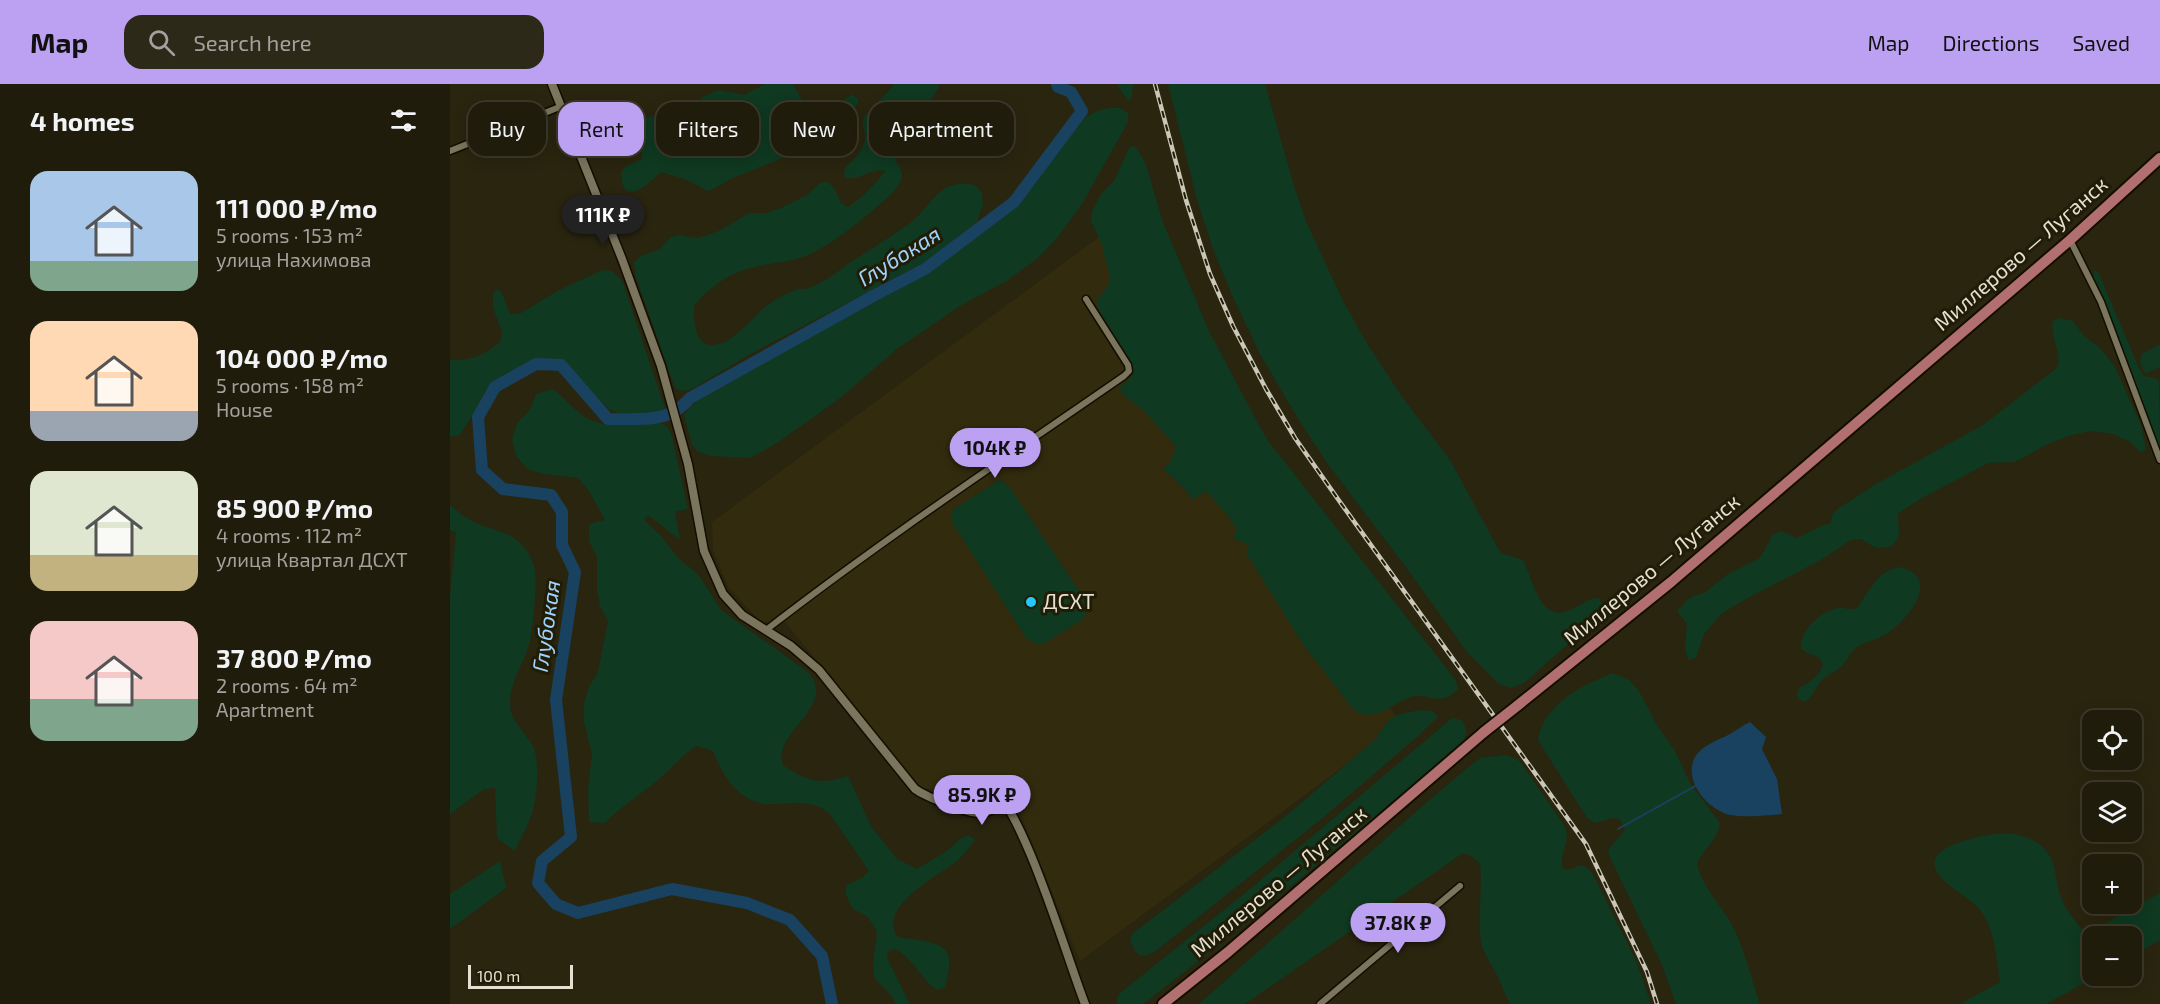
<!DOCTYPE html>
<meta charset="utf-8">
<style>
:root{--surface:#201c0b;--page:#2d2919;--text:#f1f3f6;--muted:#a2a19d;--line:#3d3a2c;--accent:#bca0f2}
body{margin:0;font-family:"Exo 2",sans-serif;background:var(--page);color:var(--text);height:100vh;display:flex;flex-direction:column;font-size:22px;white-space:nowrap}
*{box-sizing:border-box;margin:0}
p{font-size:20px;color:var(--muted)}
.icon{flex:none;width:33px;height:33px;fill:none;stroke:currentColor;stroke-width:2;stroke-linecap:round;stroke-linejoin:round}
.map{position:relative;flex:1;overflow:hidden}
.sheet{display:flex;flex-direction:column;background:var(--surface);width:450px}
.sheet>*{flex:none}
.hud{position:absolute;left:18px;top:18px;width:570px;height:54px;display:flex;gap:12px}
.fabs{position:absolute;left:1632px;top:626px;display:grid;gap:12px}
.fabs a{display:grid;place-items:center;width:60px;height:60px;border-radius:12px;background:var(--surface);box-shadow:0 3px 15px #0003,0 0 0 2px var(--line);font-size:30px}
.scale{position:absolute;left:18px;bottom:15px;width:105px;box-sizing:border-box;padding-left:6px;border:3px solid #e4e1d3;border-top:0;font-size:16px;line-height:21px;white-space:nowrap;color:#e4e1d3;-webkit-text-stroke:4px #211c06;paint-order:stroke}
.price{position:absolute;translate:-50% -51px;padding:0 14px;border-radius:21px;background:var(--accent);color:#111;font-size:20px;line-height:39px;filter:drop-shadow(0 2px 3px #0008)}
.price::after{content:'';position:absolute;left:50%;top:36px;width:18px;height:14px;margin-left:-9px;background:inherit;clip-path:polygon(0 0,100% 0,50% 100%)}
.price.on{background:#222;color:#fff}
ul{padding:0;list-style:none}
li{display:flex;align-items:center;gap:18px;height:150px;padding:0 30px}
li span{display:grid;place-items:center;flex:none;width:168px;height:120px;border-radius:18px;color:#555}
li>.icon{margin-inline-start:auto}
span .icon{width:72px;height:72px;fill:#fffc;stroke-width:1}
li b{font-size:26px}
h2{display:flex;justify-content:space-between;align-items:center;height:72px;padding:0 30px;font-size:26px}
.pill{padding:0 21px;border-radius:18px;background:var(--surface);box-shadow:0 3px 15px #0003,0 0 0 2px var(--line);font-size:21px;line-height:54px}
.pill.on{background:var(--accent);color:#111}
header{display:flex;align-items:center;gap:36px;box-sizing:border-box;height:84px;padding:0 30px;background:var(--accent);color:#111}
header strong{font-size:28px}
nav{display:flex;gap:33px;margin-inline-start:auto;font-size:21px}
.search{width:420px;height:54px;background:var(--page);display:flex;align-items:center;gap:15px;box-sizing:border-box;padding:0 21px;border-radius:18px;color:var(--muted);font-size:22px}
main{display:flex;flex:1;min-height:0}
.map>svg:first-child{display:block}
</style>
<header>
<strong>Map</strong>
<div class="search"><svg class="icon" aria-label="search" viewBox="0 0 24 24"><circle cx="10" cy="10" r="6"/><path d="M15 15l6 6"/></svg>Search here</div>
<nav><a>Map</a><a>Directions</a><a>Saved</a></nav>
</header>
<main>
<section class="sheet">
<h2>4 homes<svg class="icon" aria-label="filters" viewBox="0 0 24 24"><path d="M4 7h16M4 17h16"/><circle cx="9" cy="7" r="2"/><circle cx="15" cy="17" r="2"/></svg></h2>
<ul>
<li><span style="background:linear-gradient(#a9c7e8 75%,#7fa58c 0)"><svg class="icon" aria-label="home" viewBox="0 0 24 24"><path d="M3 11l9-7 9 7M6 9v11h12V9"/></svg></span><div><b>111 000 ₽/mo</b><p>5 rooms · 153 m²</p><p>улица Нахимова</p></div></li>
<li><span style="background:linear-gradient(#ffd9b3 75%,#9aa5b1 0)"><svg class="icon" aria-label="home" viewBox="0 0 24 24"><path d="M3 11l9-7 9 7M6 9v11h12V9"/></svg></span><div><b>104 000 ₽/mo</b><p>5 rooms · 158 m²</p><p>House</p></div></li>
<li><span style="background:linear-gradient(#dfe7d0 70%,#c2b280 0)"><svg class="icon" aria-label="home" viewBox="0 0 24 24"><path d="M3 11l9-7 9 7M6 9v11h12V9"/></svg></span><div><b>85 900 ₽/mo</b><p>4 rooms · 112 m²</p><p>улица Квартал ДСХТ</p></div></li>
<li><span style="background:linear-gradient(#f6c9c9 65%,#7fa58c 0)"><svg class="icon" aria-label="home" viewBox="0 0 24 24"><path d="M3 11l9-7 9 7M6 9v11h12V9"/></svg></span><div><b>37 800 ₽/mo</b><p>2 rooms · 64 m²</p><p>Apartment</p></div></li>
</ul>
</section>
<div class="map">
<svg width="1710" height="920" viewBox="0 0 1710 920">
<rect width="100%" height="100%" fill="#2a250f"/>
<!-- built -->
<path fill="#322b0d" d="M675,134l81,211 195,295 -321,237 -63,-156 -20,-23 -44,12 -33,-7 -140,-171 -10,7 -11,-3 -30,-32 -16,-38 -1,-28z"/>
<!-- green -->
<g fill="#0f3921">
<path d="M314,0h29l13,23 8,5 17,-4 22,-14 6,7c-25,42 -83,59 -126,77 -9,4 -16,10 -25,13l-23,-12 -24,-7c-12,11 -39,38 -40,1l5,-7 16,-7 -5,-34c10,-14 25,-7 40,-4l14,-10 11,-14 17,-7 26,5z"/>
<path d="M444,0h45l-1,5 -44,67c2,7 9,14 8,21 -2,11 -15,21 -23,28 -22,19 -44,37 -71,50 -17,8 -36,7 -53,12 -24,5 -46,20 -61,39 -1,14 1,41 20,39 22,-2 37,-28 54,-40 8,-6 19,-12 28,-15 5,-2 9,0 13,-2 14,-5 27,-15 39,-24 20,-13 41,-26 61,-40 25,-19 28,-46 66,-39l7,8 1,11 -6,18 -43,33 -11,8 -167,88 -66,39 -9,1 -6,-3 -39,-111 -2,-15 7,-6 19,-7 11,-12 9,-2 17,3 8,-2 16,-6 28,-17h18l16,-6 24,-12 13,-12 8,-1 6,6 7,15 7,4c15,-10 26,-22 37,-36 -15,-3 -25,10 -40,7l-1,-9c9,-9 23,-21 21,-35 -1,-8 -5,-11 0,-18 8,-12 21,-20 29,-32z"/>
<path d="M667,0h16l-1,14 -4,3z"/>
<path d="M718,0h97l30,105 11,32 37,80 25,44 35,53 47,62 49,90 2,3 22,7c10,18 16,62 45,51 9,-4 17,-10 26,-13l6,1 3,10 -6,9 -73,65 -13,5 -12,-4 -32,-32 -62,-86 -78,-103 -30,-46 -37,-63 -28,-59 -19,-46 -16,-49z"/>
<path d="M659,24h11l8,5v9l-46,82 -25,34 -19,20 -30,22 -48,26 -63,43 -58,50 -62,44 -27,15 -39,-2 -13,-4 -6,-7 -8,-30 6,-8 12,-10 152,-86 67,-35 79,-56 19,-16 56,-81 24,-13z"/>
<path d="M680,62l6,1 10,17 16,56 47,111 51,96 9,15 182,232 5,7 2,8c-19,20 -30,2 -48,8 -19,7 -36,27 -56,13l-49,-63 -59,-94 3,-8 -16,-7 4,-8 -9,-14 -22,-25 -14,9 -4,-8 -25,-23 7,-6 6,-17 -32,-35 -20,-16 -5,-7 15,-14 -2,-8 -35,-60v-6l11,-14 2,-8 -8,-34 -11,-23 2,-12 8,-15 13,-13z"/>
<path d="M153,186l10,1 10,12 42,125 -2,4c-17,6 -37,5 -53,-2l-49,-48 -13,-2 -20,2 -35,21 -9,10 -12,23 -12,19 -10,2v-77c21,1 35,-5 50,-18l2,-10 -9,-24v-15l3,-4 5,2 9,23 11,-1 38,-23z"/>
<path d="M1644,186l3,1 2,3 40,94 5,8 12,2 3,4 1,67 -66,-169z"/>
<path d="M1610,234l13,3 12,16 14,10 15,18 27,60 5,25 -6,2 -10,-10 -17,-8 -22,-3 -19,4 -22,8 -35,19 -27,1 -11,6 -57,30 -22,15 1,22 -6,10 -13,2 -6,-1 -13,-8 -10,1 -30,20 -79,41 -21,13 -17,20 -8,24 -8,2 -3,-12 2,-24 -10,-13 9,-10 7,-5 11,-3 24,-19 32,-16 13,-24 8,-3 16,7 26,-13 7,-1 3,-11 6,-5 37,-24 107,-59 74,-57c6,-16 -8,-30 -4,-47z"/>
<path d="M1710,260v23l-13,6 -3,-1 -4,-9 2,-9z"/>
<path d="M102,305c12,8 15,13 25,22 23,21 56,14 83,11l7,5 4,6 17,76 -13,3 5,28 -32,-25 -4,5 18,17 16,21 20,16 23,36 87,62c31,34 -37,61 -25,93 23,17 39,20 65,11l23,50 26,33 20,10 30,-18 13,-12 8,-4 7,5c-6,7 -11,15 -18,21 -19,15 -81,46 -59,76 15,3 49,3 51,21 1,9 -2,20 -4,29l-8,3c-16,-11 -24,-32 -42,-41l-8,3 1,8 22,44h-14c-5,-11 -10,-14 -18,-22 -10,-10 -1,-37 -1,-51l-9,-14 -15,-8 -8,-16 2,-8 16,-8 6,-6 -39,-57c-20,-17 -40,-9 -63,-10 -29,-2 -45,-30 -54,-53l-17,-5c-15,10 -25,23 -39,35 -17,14 -36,25 -52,42l-16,-1 -1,-34 4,-34 -8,-32v-19l5,-16 9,-15 10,-51 -8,-15 -3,-16v-34l-8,-14v-18l16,-4 -16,-29 -11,-13 -33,-4 -16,-4 -13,-14 -4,-16 5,-17 13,-13 6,-16z"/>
<path d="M549,396l9,5 78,116 2,7 -5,11 -40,25 -5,1 -12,-7 -74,-116 -1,-7 3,-6z"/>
<path d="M0,421c7,5 14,12 22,16 27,13 48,9 61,42 6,14 0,62 -3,78 -5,22 -21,41 -20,65 1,15 16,27 23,40 7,14 4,53 -1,68 -5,13 -12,25 -17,37l-18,-13 -2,-50 -11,1 -34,25v-217l6,-64 -6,-3z"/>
<path d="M1451,483c41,12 7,52 -13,66 -10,7 -24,8 -33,16 -7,5 -8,13 -14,18 -6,5 -13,7 -19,13 -6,7 -9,17 -17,22l-7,-3 -1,-6 3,-6c10,-4 19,-12 23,-22 -4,-12 -13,-9 -22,-16 -2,-17 19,-38 37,-41 7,-1 12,3 19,0 12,-16 20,-38 44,-41z"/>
<path d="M1163,589l16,7 10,11 18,34 18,26 15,32 30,40c-2,18 -17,25 -23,41 6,26 28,44 39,69 10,23 16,48 24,71h-84l-14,-39 -54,-112c2,-11 14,-15 17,-25l-6,-9 -6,-1 -17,5 -9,-5 -49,-78c5,-36 45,-55 75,-67z"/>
<path d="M972,626l11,1 5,6 -20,19 -94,81 -167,133c-15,10 -21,7 -27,-11l2,-5 154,-118 90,-77c13,-24 20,-25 46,-29z"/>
<path d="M1002,634l10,2c7,12 5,17 -4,27l-215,179 -97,76 -3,2h-26v-6l3,-5 130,-104z"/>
<path d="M1055,671l12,4 4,4 43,62c8,19 -4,22 -2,42l5,3c15,-4 17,-9 27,6l43,87 14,41h-140c-6,-8 -8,-16 -12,-25 -5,-10 -12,-20 -16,-30 -7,-19 0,-62 -3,-85l-9,-8 -8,-3 -218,151h-46l228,-202 45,-38 8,-6z"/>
<circle cx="536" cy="718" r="7"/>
<path d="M1550,749c23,1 44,6 53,30 3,11 4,22 7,32 6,16 16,27 26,39l74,-41v47l-28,16v-20h-40v39h7l-53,29h-86l40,-22c-3,-21 -5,-49 -17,-68 -8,-13 -24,-20 -35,-30 -43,-35 27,-47 52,-51z"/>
<path d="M50,777l6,27 -56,41v-35z"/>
</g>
<!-- water -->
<path fill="#184260" d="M1300,638l16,15 -4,12 15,30 5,35c-16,1 -36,4 -51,1 -25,-5 -52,-40 -33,-62 9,-10 21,-13 32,-19 7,-4 13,-9 20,-12z"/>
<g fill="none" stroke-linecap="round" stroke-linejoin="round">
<!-- stream -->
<path stroke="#184260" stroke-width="2" d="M1168,745l79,-44"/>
<!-- river -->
<path stroke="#184260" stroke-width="12" d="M382,920l-10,-48 -32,-36 -43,-17 -75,-14 -94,24 -22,-9 -18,-21 4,-22 29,-24 -15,-137 19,-128 -13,-27v-33l-11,-17 -48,-6 -21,-19 -4,-53 17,-30 41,-23 25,1 47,54c31,0 61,5 82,-21l183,-102 52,-27 89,-67 68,-91 -11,-19 -13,-5 -1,-3"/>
<!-- minor casing -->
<g stroke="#130e00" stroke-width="9">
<g id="minor">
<path d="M0,67l112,-45"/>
<path d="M1620,156l31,62 59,158"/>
<path d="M316,546c116,-90 238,-171 358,-254l5,-5 -1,-6 -42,-66"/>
<path d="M870,920l140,-118"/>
</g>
</g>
<!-- tertiary casing -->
<g stroke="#130e00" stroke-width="11">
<g id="tertiary">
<path d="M102,0l70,175 39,107 27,98 16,87 19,43 19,21 49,31 28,24 96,119c11,8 56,26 68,24 8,-2 15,-7 22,-11"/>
<path d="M506,722l35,-17c30,13 79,178 94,215"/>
</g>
</g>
<!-- primary casing -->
<g stroke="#130e00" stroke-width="14">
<g id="primary">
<path d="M1067,622l154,-124 399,-342 90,-82"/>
<path d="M713,920l65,-52 256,-220"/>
</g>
</g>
<!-- minor -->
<use href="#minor" stroke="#7b755d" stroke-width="6"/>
<!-- tertiary -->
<use href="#tertiary" stroke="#7b755d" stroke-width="8"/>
<!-- primary -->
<use href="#primary" stroke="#b1706f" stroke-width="10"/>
<!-- rail casing -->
<g stroke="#cac7b8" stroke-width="4.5">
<path id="rail" d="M705,0l31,116 24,74 23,52 33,63 29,49 45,64 246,342 61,128 10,32"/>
</g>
<!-- rail -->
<use href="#rail" stroke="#211c06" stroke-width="2" stroke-dasharray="7" stroke-linecap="butt"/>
<!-- primary-bridge casing -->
<g stroke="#130e00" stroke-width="14" stroke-linecap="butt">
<path id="primary-bridge" d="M1034,648l33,-26"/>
</g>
<!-- primary-bridge -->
<use href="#primary-bridge" stroke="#b1706f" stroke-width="10"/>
</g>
<!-- markers -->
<circle fill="#21c9fd" stroke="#211c06" stroke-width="2" cx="581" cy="518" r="6"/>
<g text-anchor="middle" stroke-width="6" stroke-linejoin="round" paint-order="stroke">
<!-- street labels -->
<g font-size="21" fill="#e4e1d3" stroke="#211c06">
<text transform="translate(1571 170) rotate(-41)" y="7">Миллерово — Луганск</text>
<text transform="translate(1202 486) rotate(-40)" y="7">Миллерово — Луганск</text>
<text transform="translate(829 798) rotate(-40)" y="7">Миллерово — Луганск</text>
</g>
<!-- poi labels -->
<g font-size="21" fill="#e4e1d3" stroke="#211c06" text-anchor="start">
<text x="593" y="525">ДСХТ</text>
</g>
<!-- water labels -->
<g font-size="22" font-style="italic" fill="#9fd3fc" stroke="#211c06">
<text transform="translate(449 172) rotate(-32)" y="8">Глубокая</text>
<text transform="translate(96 542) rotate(-82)" y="8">Глубокая</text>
</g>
</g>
</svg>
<div class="fabs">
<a><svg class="icon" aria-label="locate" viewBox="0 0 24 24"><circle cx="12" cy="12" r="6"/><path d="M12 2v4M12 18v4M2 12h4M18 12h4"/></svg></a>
<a><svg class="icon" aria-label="layers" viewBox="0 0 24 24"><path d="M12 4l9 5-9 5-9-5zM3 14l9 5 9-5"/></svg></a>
<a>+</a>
<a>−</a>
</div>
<div class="scale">100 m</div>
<b class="price on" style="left:153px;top:162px">111K ₽</b>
<b class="price" style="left:545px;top:395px">104K ₽</b>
<b class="price" style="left:532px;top:742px">85.9K ₽</b>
<b class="price" style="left:948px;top:870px">37.8K ₽</b>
<div class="hud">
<a class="pill">Buy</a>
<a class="pill on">Rent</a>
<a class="pill">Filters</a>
<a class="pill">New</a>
<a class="pill">Apartment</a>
</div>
</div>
</main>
